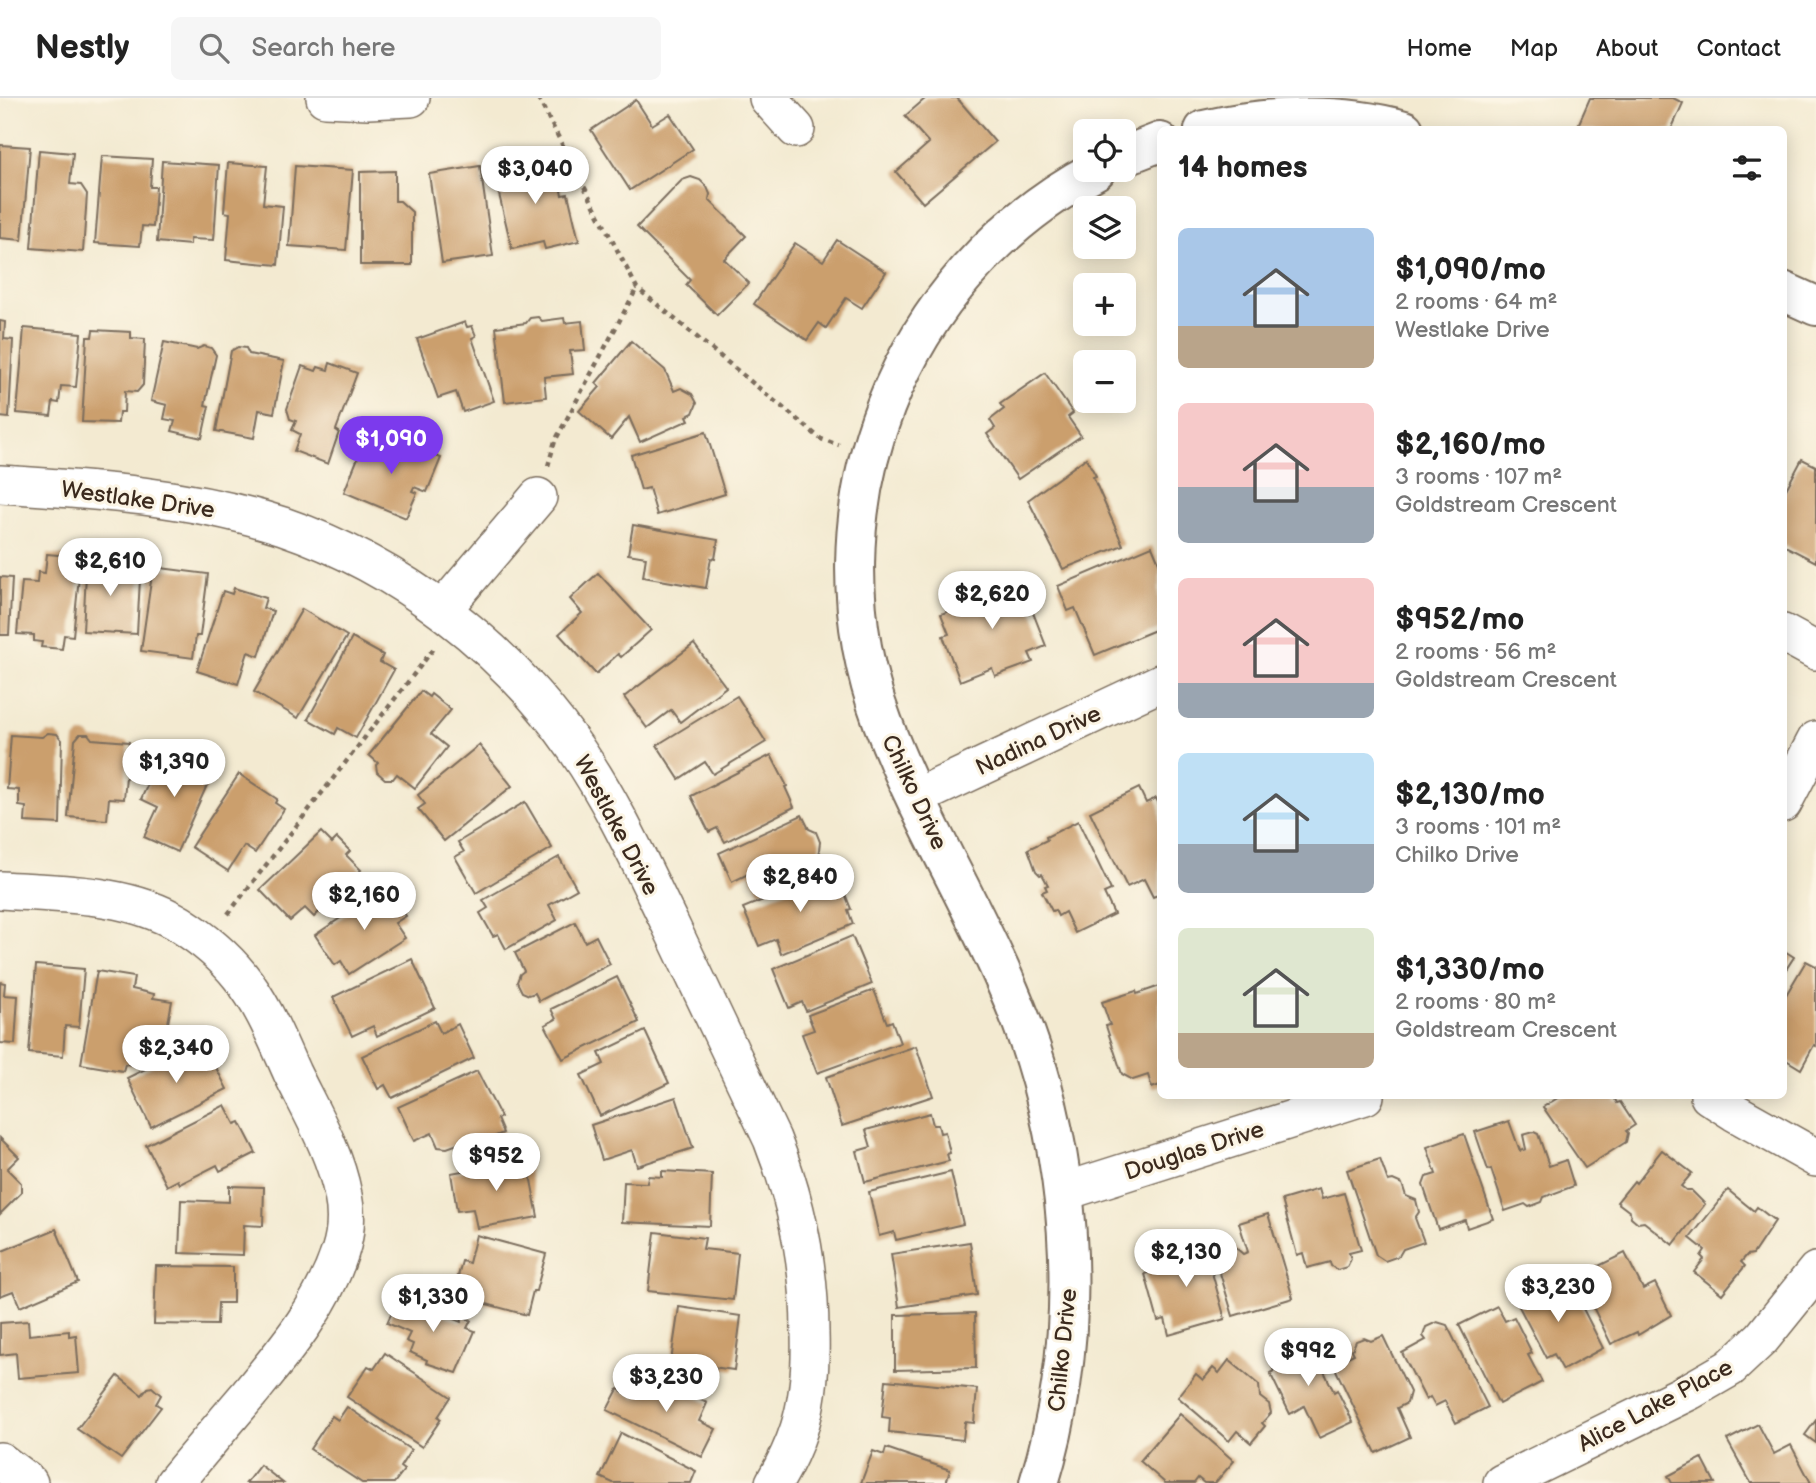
<!DOCTYPE html>
<meta charset="utf-8">
<style>
:root{--surface:#fff;--page:#f6f6f6;--text:#222;--muted:#767676;--line:#e0e0e0;--accent:#7c3aed}
body{margin:0;font-family:"Balsamiq Sans",sans-serif;background:var(--page);color:var(--text);height:100vh;display:flex;flex-direction:column;font-size:26px;white-space:nowrap}
*{box-sizing:border-box;margin:0}
p{font-size:23px;color:var(--muted)}
.icon{flex:none;width:38px;height:38px;fill:none;stroke:currentColor;stroke-width:2;stroke-linecap:round;stroke-linejoin:round}
.map{position:relative;flex:1;overflow:hidden}
.details{position:absolute;left:1157px;top:28px;width:630px;height:973px;display:flex;flex-direction:column;background:var(--surface);border-radius:10px;box-shadow:0 4px 18px #0003}
.details>*{flex:none}
.fabs{position:absolute;left:1073px;top:21px;display:grid;gap:14px}
.fabs a{display:grid;place-items:center;width:63px;height:63px;border-radius:10px;background:var(--surface);box-shadow:0 4px 18px #0003;font-size:35px}
.price{position:absolute;translate:-50% -60px;padding:0 16px;border-radius:24px;background:#fff;color:#222;font-size:23px;line-height:46px;filter:drop-shadow(0 2px 4px #0008)}
.price::after{content:'';position:absolute;left:50%;top:42px;width:21px;height:16px;margin-left:-10px;background:inherit;clip-path:polygon(0 0,100% 0,50% 100%)}
.price.selected{background:var(--accent);color:#fff}
ul{padding:0;list-style:none}
li{display:flex;align-items:center;gap:21px;height:175px;padding:0 21px}
li span{display:grid;place-items:center;flex:none;width:196px;height:140px;border-radius:10px;color:#555}
li>.icon{margin-inline-start:auto}
span .icon{width:84px;height:84px;fill:#fffc;stroke-width:1}
li b{font-size:30px}
h2{display:flex;justify-content:space-between;align-items:center;height:84px;padding:0 21px;font-size:30px}
header{display:flex;align-items:center;gap:42px;box-sizing:border-box;height:98px;padding:0 35px;background:var(--surface);border-bottom:2px solid var(--line)}
header strong{font-size:33px}
nav{display:flex;gap:38px;margin-inline-start:auto;font-size:24px}
.search{width:490px;height:63px;background:var(--page);display:flex;align-items:center;gap:18px;box-sizing:border-box;padding:0 24px;border-radius:10px;color:var(--muted);font-size:26px}
.map>svg:first-child{display:block}
</style>
<header>
<strong>Nestly</strong>
<div class="search"><svg class="icon" aria-label="search" viewBox="0 0 24 24"><circle cx="10" cy="10" r="6"/><path d="M15 15l6 6"/></svg>Search here</div>
<nav><a>Home</a><a>Map</a><a>About</a><a>Contact</a></nav>
</header>
<div class="map">
<svg width="1816" height="1385" viewBox="0 0 1816 1385">
<rect width="100%" height="100%" fill="#fcf5e5"/>
<filter id="ink" filterUnits="userSpaceOnUse"><feTurbulence type="fractalNoise" baseFrequency=".0143" numOctaves="2"/><feDisplacementMap in="SourceGraphic" scale="14" xChannelSelector="R" yChannelSelector="G"/><feConvolveMatrix kernelMatrix="1 2 1 2 8 2 1 2 1" color-interpolation-filters="sRGB"/></filter>
<filter id="wash" filterUnits="userSpaceOnUse"><feTurbulence type="fractalNoise" baseFrequency=".00686" numOctaves="4" result="noise"/><feDisplacementMap in="SourceGraphic" scale="28" xChannelSelector="R" yChannelSelector="G"/><feGaussianBlur stdDeviation="1.57" result="paint"/><feColorMatrix in="noise" values="0 0 0 0 0 0 0 0 0 0 0 0 0 0 0 0 0 1.4 0 .05"/><feComposite in="paint" operator="in"/></filter>
<g filter="url(#wash)">
<rect width="100%" height="100%" fill="#f3ead1"/>
<g id="blocks">
<!-- building -->
<g fill="#cb9f6d">
<path d="M926,0h31l38,44 -72,61 -27,-31 33,-29 -24,-27z"/>
<path d="M1590,0h83l10,5 -12,27h-95z"/>
<path d="M636,2l16,25 18,-11 23,35 -63,41 -39,-60z"/>
<path d="M0,47l30,2 -8,93 -22,-2z"/>
<path d="M39,52l34,3 -3,31 11,1 6,9 -4,58 -52,-4z"/>
<path d="M102,58l50,3 -2,28h6l-3,40 -11,-1 -2,20 -45,-3z"/>
<path d="M533,62l2,10 13,-3 9,5 5,23 6,-1 11,47 -34,8 -2,-7 -31,7 -19,-80z"/>
<path d="M162,63l57,4 -5,75 -24,-1v6l-33,-3z"/>
<path d="M228,65l39,3 -4,38 20,2 -5,59 -52,-5 4,-47 -6,-1z"/>
<path d="M295,68l58,4 -7,80 -57,-4z"/>
<path d="M480,68l13,90 -51,7 -13,-89z"/>
<path d="M395,73v30h5l12,11v53h-52v-93z"/>
<path d="M691,79l9,3 7,7 3,7 -1,6 37,36 -22,23 25,24 -32,32 -31,-30 4,-5 -53,-53 45,-47z"/>
<path d="M837,142l49,32 -24,36 -16,-10 -20,30 -7,-5 -12,17 -53,-36 41,-61 28,18z"/>
<path d="M538,219l4,4 22,-3 1,5 17,-2 3,29 -15,1 3,23 -29,3 2,20 -41,5 -9,-75 30,-4 4,-5z"/>
<path d="M0,223l5,1 -1,17 9,1 -4,78 -9,-1z"/>
<path d="M465,224l2,5 5,-1 4,10 -4,2 22,63 -31,11 -7,-20 -18,6 -21,-59z"/>
<path d="M24,230l57,5 -5,54 -15,-1 -2,17 -6,-1 -2,14 -34,-3z"/>
<path d="M93,232l38,2v6l14,1 -2,46 -6,7 -12,-1 -1,21h-5l-1,11 -36,-1 5,-85h5z"/>
<path d="M631,243l34,29 9,21 7,-3 11,6 5,9 -4,10 -6,3 2,4 -49,22 -11,-25 -18,22 -32,-28 21,-24 -4,-4z"/>
<path d="M164,244l33,7 7,-3 7,2 5,7 -11,50 4,1 -7,32 -30,-7 3,-10 -11,-2 3,-14 -16,-4z"/>
<path d="M238,249l8,1 3,6 35,7 -10,52 -15,-3 -5,28 -38,-7 15,-80z"/>
<path d="M330,265l27,10 -21,57 3,2 -11,32 -34,-13 6,-17 -8,-4 4,-9 -6,-2 -3,-10 15,-43 14,5 2,-4 10,3z"/>
<path d="M1045,275l28,40 -5,4 13,19 -63,43 -31,-45 8,-6 -5,-8 14,-11 -4,-5z"/>
<path d="M706,334l19,62 -68,21 -8,-27 -8,2 -10,-35z"/>
<path d="M366,340l37,16 4,-10 34,14 -14,34 -13,-5 -2,4 5,2 -11,25 -62,-26z"/>
<path d="M1086,360l10,18 -3,1 30,68 -60,24 -35,-69z"/>
<path d="M1802,361l14,7v96l-33,-17v-50z"/>
<path d="M633,427l85,15 -3,19 -4,-1 -5,30 -63,-11 3,-20 -18,-3z"/>
<path d="M1152,448l8,19v22l-2,1 2,40 -65,27 -20,-47 -7,3 -10,-25z"/>
<path d="M47,456l34,3 -8,79 -9,-1 -2,14 -21,-2 1,-5 -8,-1v-6l-17,-1 5,-52 15,1 1,-11 7,1z"/>
<path d="M87,457l33,2 -2,21 22,1 -3,55 -54,-3z"/>
<path d="M153,469l55,7 -8,62h-4l-3,22 -52,-7z"/>
<path d="M598,475l53,57 -30,27 -3,-3 -22,20 -37,-40 23,-21 -12,-14z"/>
<path d="M0,479l12,1 -3,57h-9z"/>
<path d="M1020,481l26,67 -17,7 4,9 -38,14 -3,-8 -32,13 -17,-45 6,-2 -8,-20 17,-6 -6,-14 22,-8 3,9z"/>
<path d="M234,490l32,10 -3,10 10,3 -14,45 -11,-4 -10,32 -41,-13 26,-80 9,3z"/>
<path d="M302,511l45,27 -49,82 -44,-26z"/>
<path d="M352,540l31,17 -3,7 14,8 -38,68 -18,-10 -3,6 -27,-15z"/>
<path d="M694,546l32,43 -46,35 -9,-12 -24,18 -23,-31z"/>
<path d="M421,593l8,6 2,-3 20,16 -20,24 16,13 -32,41 -18,-14 -4,5h-8l-8,-7 -1,-7 2,-2 -9,-8z"/>
<path d="M737,598l29,46 -53,32 -8,-12 -26,17 -22,-34z"/>
<path d="M48,635l9,1 5,6 -2,84 -35,-2 1,-15 -7,-1v-16l-12,-1 4,-54 31,2z"/>
<path d="M80,636h8l4,5 37,3 -5,57 -15,-1 -2,22 -39,-3 7,-77z"/>
<path d="M479,647l33,41 -68,55 -26,-32 7,-5 -7,-9z"/>
<path d="M163,654l49,22 -35,78 -33,-15 14,-30 -17,-8z"/>
<path d="M771,657l16,31 -2,1 9,20 -69,35 -8,-14 -8,4 -18,-36z"/>
<path d="M239,676l38,25 -2,4 9,6 -29,44 -11,-7 -16,25 -37,-24z"/>
<path d="M1139,690l7,15 10,-5 4,8v88l-7,3 -9,-18 -17,8 -37,-75z"/>
<path d="M525,704l27,46 -76,45 -21,-36 9,-5 -6,-10z"/>
<path d="M802,717l7,14 7,3 4,10 -1,8 5,12 -65,30 -9,-19 -18,9 -13,-29z"/>
<path d="M1078,723l33,69 -7,3 10,21 -39,19 -10,-21 -7,4 -3,-6 -3,1 -10,-19 5,-2 -2,-4 3,-1 -6,-11 -2,1 -4,-4 -8,-22 19,-9 -1,-3z"/>
<path d="M321,734l11,11 5,-5 13,13 -4,4 15,15 -47,47 -9,-9 -15,13 -30,-31z"/>
<path d="M559,759l18,32 -28,16 8,15 -51,29 -8,-15 -5,2 -13,-23 8,-5 -5,-8z"/>
<path d="M830,775l7,18 6,-2 8,20 -3,1 5,14 -72,30 -5,-15 -17,7 -16,-38z"/>
<path d="M387,789l19,29 -11,7 10,15 -56,36 -8,-13 -6,4 -20,-30z"/>
<path d="M575,824l10,20 11,-6 14,28 -71,37 -4,-8 -6,2 -7,-3 -5,-10 3,-8 4,-3 -9,-18z"/>
<path d="M852,838l20,48 -66,27 -4,-9 -13,6 -16,-39z"/>
<path d="M1783,852l11,7 -11,17z"/>
<path d="M412,861l23,49 -58,28 -4,-10 -21,10 -19,-39z"/>
<path d="M1806,863l10,5v80l-2,-1 -13,24 -18,-11v-58z"/>
<path d="M36,867l48,4 -5,58 -14,-1 -2,30 -34,-3z"/>
<path d="M97,873l37,6 -2,12 22,5 -1,4 19,3 -6,33 -16,-2 -3,13 -9,-2 -4,22 -9,-1 -2,7 -42,-7z"/>
<path d="M617,879l22,45 -76,37 -18,-34 11,-6 -5,-10z"/>
<path d="M0,884l5,1 -1,12 14,1 -3,48 -15,-1z"/>
<path d="M1160,888v99l-8,3 -4,-13 -15,5 -11,-6 -16,-48 4,-1 -8,-23 34,-11 1,3z"/>
<path d="M874,892l13,33 5,-2 8,22 -83,30 -15,-39 12,-4 -6,-15z"/>
<path d="M435,923l6,12 17,-9 16,34 -82,40 -7,-13 -7,4 -16,-33z"/>
<path d="M645,933l24,52 -69,33 -19,-41 23,-11 -5,-11z"/>
<path d="M916,948l17,50 -91,30 -16,-49z"/>
<path d="M188,950l4,8 14,-8 21,41 -76,38 -24,-49z"/>
<path d="M477,973l24,46 -4,2 6,14 -30,13 -10,-4 -16,6 -9,-1 -6,-14 -18,8 -16,-34z"/>
<path d="M1561,998h52l4,7 3,-1 15,23 -9,6 2,2 -2,9 -41,26 -42,-61z"/>
<path d="M676,999l17,51 -56,18 -5,-16 -30,10 -11,-35z"/>
<path d="M225,1007l10,19 5,-2 16,31 -36,18 -3,-6 -37,19 -2,-4 -11,6 -21,-41z"/>
<path d="M930,1015l3,12h5l2,8 5,-1 5,21 -3,1 2,7 -84,21 -8,-31 14,-4 -5,-17z"/>
<path d="M1509,1023l11,30 6,-2 -3,-14 11,-3 4,2 11,32 17,-6 8,26 -30,11 -2,5 -13,5 -4,-3 -20,7 -14,-42 -3,1 -13,-38z"/>
<path d="M1464,1036l29,85 -26,9 -2,-8 -27,9 -15,-44 3,-8 10,-3 -9,-27z"/>
<path d="M0,1040l19,19 -12,12 14,14v10l-21,21z"/>
<path d="M1662,1052l30,23 -11,13 5,4h5l14,14 -32,41 -29,-23 -6,1 -7,-6 -1,-5 -13,-10 17,-21 2,2z"/>
<path d="M527,1061l11,58 -61,11 -4,-19 -16,2 -6,-38z"/>
<path d="M1380,1061l8,22 5,-1 9,4 4,12 10,4 3,12 -4,6 9,24 -21,7 -4,7 -14,5 -9,-6 -29,-85z"/>
<path d="M662,1073l50,3 -2,52 -88,-4 2,-40 23,1 1,-7 14,1z"/>
<path d="M951,1074l12,52 -67,16 -2,-8 -15,4 -10,-44z"/>
<path d="M229,1088l35,1 -1,39 -19,-1 -1,30 -64,-2 2,-53 48,2z"/>
<path d="M1319,1091l3,10 22,-6 17,57 -12,3 2,6 -4,8 -10,3 -6,-4 -1,-4 -23,6 -4,-15 -6,2 -15,-55z"/>
<path d="M1728,1092l26,21 3,-4 18,14 -22,33 -6,1 -6,7 4,4 -23,28 -28,-22 10,-13 -3,-3 4,-6 -15,-12z"/>
<path d="M1268,1116l25,84 -60,18 -16,-53 5,-10 14,-5 7,6 5,-2 -9,-29z"/>
<path d="M56,1131l22,53 -58,25 -7,-16 -13,5v-44z"/>
<path d="M655,1134l50,6 -2,11 35,4 -5,47 -85,-9z"/>
<path d="M476,1137l70,19 -10,37h-3l-6,24 -74,-20 9,-34 7,2z"/>
<path d="M1202,1139l23,82 -56,16 -4,-16 -7,2 -13,-47 28,-8 -5,-19z"/>
<path d="M970,1144l7,53 -78,12 -8,-53z"/>
<path d="M1625,1155l18,36 12,-6 16,32 -33,20 -1,-3 -26,12 -33,-68z"/>
<path d="M156,1168l77,1v36h-15l-1,22 -63,-1z"/>
<path d="M1553,1178l13,25 10,-6 27,53 -40,22 -9,-16 -8,4 -32,-61z"/>
<path d="M399,1198l62,26 2,-5 8,3 -4,8 8,3 -18,42 -31,-10 1,-3 -17,-8 3,-8 -7,-3 4,-8 -23,-10z"/>
<path d="M1497,1208l8,15 9,-4 18,36 -4,2 14,27 -43,22 -40,-79z"/>
<path d="M679,1209l62,9 -7,54 -63,-9z"/>
<path d="M975,1215l1,55 -81,2v-55z"/>
<path d="M28,1223l1,14 40,-4v5l7,-1 3,38 -61,5 -2,-25 -16,2v-32z"/>
<path d="M1437,1224l10,3 41,82 -32,16 -11,-22 -10,5 -5,-9 -4,3 -24,-47 24,-13 -3,-4 3,-9z"/>
<path d="M1383,1238l27,56 -3,11 -10,5 13,29 -34,16 -43,-89 21,-10 -2,-4 4,-9 8,-3 7,3z"/>
<path d="M1308,1240l26,54 3,-2 16,32 -34,16 -15,-32 -14,8 -20,-41 4,-2 -6,-14z"/>
<path d="M385,1255l66,44 -13,20 3,2 -19,28 -75,-50 21,-31 6,3z"/>
<path d="M1229,1262l30,25 1,12 9,7 2,9 -9,10 3,3 -14,17 -14,-12 -8,10 -51,-44 18,-23 7,6 10,-12 6,5z"/>
<path d="M649,1276l58,29 -8,18 17,8 -14,28 -95,-47 11,-21 19,9z"/>
<path d="M118,1278l24,19 6,-7 4,-1 9,8 -5,9 5,3 -40,52 -44,-30z"/>
<path d="M886,1282l91,9 -3,34 -9,-1 -2,18 -74,-8 1,-14 -8,-1z"/>
<path d="M347,1309l64,43 -11,17 4,3 -10,13h-32l-52,-34 22,-33 6,4z"/>
<path d="M1180,1316l54,47 -19,22h-11l-6,-5 -4,5h-29l-25,-22z"/>
<path d="M1816,1322v23l-11,-8z"/>
<path d="M1758,1326l16,30 17,-9 20,38h-60l-24,-43z"/>
<path d="M621,1335l75,38 -5,12h-78l-13,-6z"/>
<path d="M886,1350l64,22 -4,13h-85l12,-32 11,4z"/>
<path d="M1702,1360l13,25h-43l-4,-7z"/>
<path d="M260,1367l23,18h-37z"/>
</g>
</g>
</g>
<g filter="url(#ink)">
<use href="#blocks" fill-opacity="0" stroke="#7b6d5d" stroke-width="2"/>
<g fill="none" stroke-linecap="round" stroke-linejoin="round">
<!-- minor casing -->
<g stroke="#7b6d5d" stroke-width="40">
<g id="minor">
<path d="M325,0l43,2 43,-2"/>
<path d="M768,0l28,31"/>
<path d="M0,386c96,6 191,12 283,42 117,40 223,121 293,223 38,55 65,116 94,175 34,72 68,143 102,215 25,63 38,125 38,194 1,32 -1,65 -11,96 -6,19 -15,37 -25,54"/>
<path d="M443,511l95,-112"/>
<path d="M1783,535l33,18"/>
<path d="M917,699l243,-114"/>
<path d="M1783,705l33,-63"/>
<path d="M0,792c60,4 127,2 180,34 22,14 44,32 60,52 23,28 37,64 52,97 19,39 43,79 51,122 4,19 3,39 -3,57 -18,55 -55,98 -91,142 -25,29 -50,59 -75,89"/>
<path d="M1709,998l25,16 82,46"/>
<path d="M1063,1094l302,-96"/>
<path d="M0,1363l29,22"/>
<path d="M1502,1385l188,-92 40,-23 32,-30 54,-67"/>
</g>
</g>
<!-- tertiary casing -->
<g stroke="#7b6d5d" stroke-width="42">
<g id="tertiary">
<path d="M1204,32c64,-15 136,-18 200,0"/>
<path d="M1124,58l36,-14"/>
<path d="M1783,193l33,15"/>
<path d="M1039,1385c40,-131 38,-270 2,-402 -34,-126 -112,-236 -158,-358 -79,-212 15,-448 213,-553"/>
</g>
</g>
<!-- path -->
<g stroke="#7b6d5d" stroke-width="4.5" stroke-dasharray="5 5" stroke-linecap="butt">
<path d="M538,0l99,190 184,151 18,6"/>
<path d="M548,368l7,-25 82,-153"/>
<path d="M228,816l207,-267"/>
</g>
<!-- minor -->
<use href="#minor" stroke="#fff" stroke-width="37"/>
<!-- tertiary -->
<use href="#tertiary" stroke="#fff" stroke-width="38"/>
</g>
</g>
<g text-anchor="middle" stroke-width="6" stroke-linejoin="round" paint-order="stroke">
<!-- street labels -->
<g font-size="23" fill="#3b2a1e" stroke="#fcf5e5">
<text transform="translate(138 401) rotate(8)" y="8">Westlake Drive</text>
<text transform="translate(1038 642) rotate(-25)" y="8">Nadina Drive</text>
<text transform="translate(915 694) rotate(65)" y="8">Chilko Drive</text>
<text transform="translate(617 727) rotate(62)" y="8">Westlake Drive</text>
<text transform="translate(1194 1052) rotate(-18)" y="8">Douglas Drive</text>
<text transform="translate(1062 1252) rotate(-84)" y="8">Chilko Drive</text>
<text transform="translate(1655 1307) rotate(-28)" y="8">Alice Lake Place</text>
</g>
</g>
</svg>
<div class="fabs">
<a><svg class="icon" aria-label="locate" viewBox="0 0 24 24"><circle cx="12" cy="12" r="6"/><path d="M12 2v4M12 18v4M2 12h4M18 12h4"/></svg></a>
<a><svg class="icon" aria-label="layers" viewBox="0 0 24 24"><path d="M12 4l9 5-9 5-9-5zM3 14l9 5 9-5"/></svg></a>
<a>+</a>
<a>−</a>
</div>
<b class="price" style="left:535px;top:108px">$3,040</b>
<b class="price selected" style="left:391px;top:378px">$1,090</b>
<b class="price" style="left:110px;top:500px">$2,610</b>
<b class="price" style="left:992px;top:533px">$2,620</b>
<b class="price" style="left:174px;top:701px">$1,390</b>
<b class="price" style="left:800px;top:816px">$2,840</b>
<b class="price" style="left:364px;top:834px">$2,160</b>
<b class="price" style="left:176px;top:987px">$2,340</b>
<b class="price" style="left:496px;top:1095px">$952</b>
<b class="price" style="left:1186px;top:1191px">$2,130</b>
<b class="price" style="left:1558px;top:1226px">$3,230</b>
<b class="price" style="left:433px;top:1236px">$1,330</b>
<b class="price" style="left:1308px;top:1290px">$992</b>
<b class="price" style="left:666px;top:1316px">$3,230</b>
<section class="details">
<h2>14 homes<svg class="icon" aria-label="filters" viewBox="0 0 24 24"><path d="M4 7h16M4 17h16"/><circle cx="9" cy="7" r="2"/><circle cx="15" cy="17" r="2"/></svg></h2>
<ul>
<li><span style="background:linear-gradient(#a9c7e8 70%,#b9a48a 0)"><svg class="icon" aria-label="home" viewBox="0 0 24 24"><path d="M3 11l9-7 9 7M6 9v11h12V9"/></svg></span><div><b>$1,090/mo</b><p>2 rooms · 64 m²</p><p>Westlake Drive</p></div></li>
<li><span style="background:linear-gradient(#f6c9c9 60%,#9aa5b1 0)"><svg class="icon" aria-label="home" viewBox="0 0 24 24"><path d="M3 11l9-7 9 7M6 9v11h12V9"/></svg></span><div><b>$2,160/mo</b><p>3 rooms · 107 m²</p><p>Goldstream Crescent</p></div></li>
<li><span style="background:linear-gradient(#f6c9c9 75%,#9aa5b1 0)"><svg class="icon" aria-label="home" viewBox="0 0 24 24"><path d="M3 11l9-7 9 7M6 9v11h12V9"/></svg></span><div><b>$952/mo</b><p>2 rooms · 56 m²</p><p>Goldstream Crescent</p></div></li>
<li><span style="background:linear-gradient(#bfe0f5 65%,#9aa5b1 0)"><svg class="icon" aria-label="home" viewBox="0 0 24 24"><path d="M3 11l9-7 9 7M6 9v11h12V9"/></svg></span><div><b>$2,130/mo</b><p>3 rooms · 101 m²</p><p>Chilko Drive</p></div></li>
<li><span style="background:linear-gradient(#dfe7d0 75%,#b9a48a 0)"><svg class="icon" aria-label="home" viewBox="0 0 24 24"><path d="M3 11l9-7 9 7M6 9v11h12V9"/></svg></span><div><b>$1,330/mo</b><p>2 rooms · 80 m²</p><p>Goldstream Crescent</p></div></li>
</ul>
</section>
</div>
